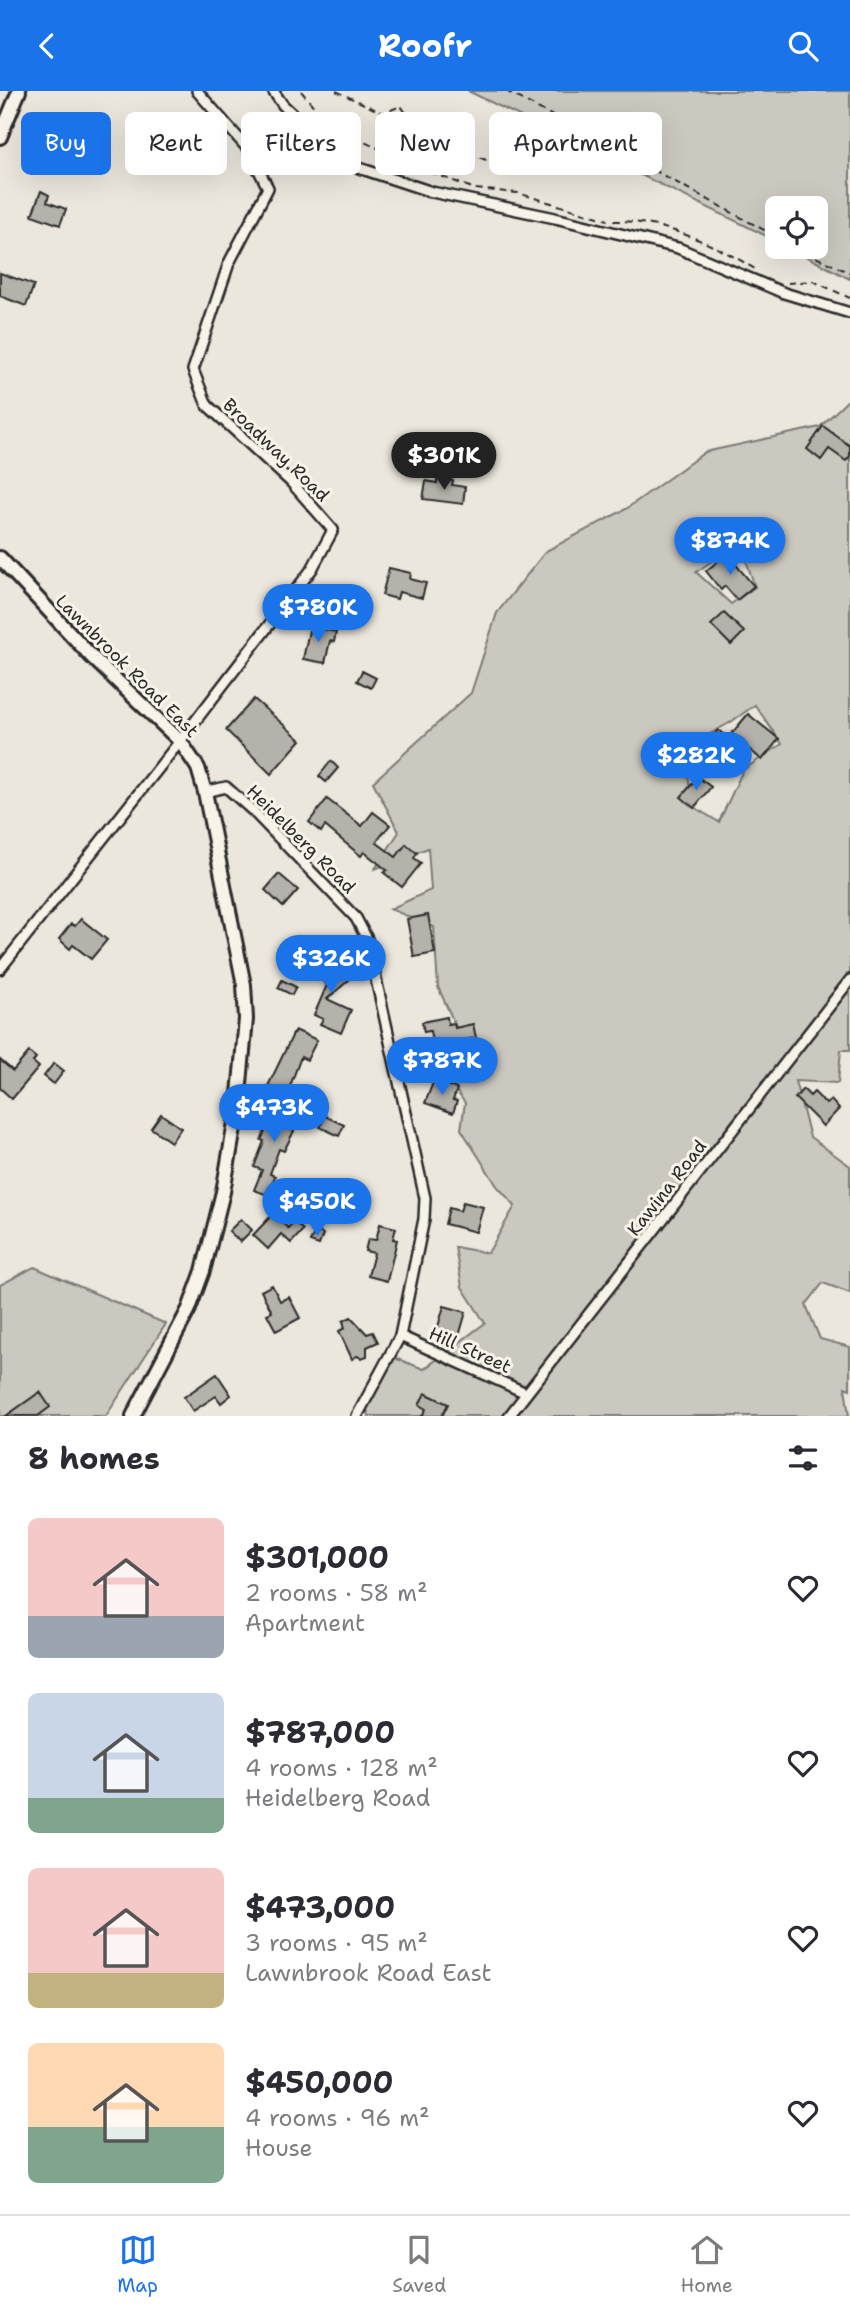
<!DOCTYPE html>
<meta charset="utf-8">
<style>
:root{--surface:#fff;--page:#f7f7f7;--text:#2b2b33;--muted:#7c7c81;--line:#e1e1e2;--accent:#1a73e8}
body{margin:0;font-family:"Shantell Sans",sans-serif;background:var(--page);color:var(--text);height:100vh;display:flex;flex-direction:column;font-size:26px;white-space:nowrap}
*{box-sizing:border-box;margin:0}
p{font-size:23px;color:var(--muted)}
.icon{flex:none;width:38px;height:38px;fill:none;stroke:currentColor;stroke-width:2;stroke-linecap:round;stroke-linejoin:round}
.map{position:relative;height:1325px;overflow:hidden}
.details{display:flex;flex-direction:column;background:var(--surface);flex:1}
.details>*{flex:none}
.banner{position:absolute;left:21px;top:21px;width:808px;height:63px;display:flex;gap:14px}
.fabs{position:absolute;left:765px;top:105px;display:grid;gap:14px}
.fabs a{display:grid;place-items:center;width:63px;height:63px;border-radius:10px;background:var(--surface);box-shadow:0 7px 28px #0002;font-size:35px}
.price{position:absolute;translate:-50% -60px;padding:0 16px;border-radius:24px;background:var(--accent);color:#fff;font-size:23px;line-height:46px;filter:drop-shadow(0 2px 4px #0008)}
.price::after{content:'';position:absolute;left:50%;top:42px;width:21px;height:16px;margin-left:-10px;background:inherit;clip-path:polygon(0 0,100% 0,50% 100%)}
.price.current{background:#222;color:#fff}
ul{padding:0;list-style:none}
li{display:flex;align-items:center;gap:21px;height:175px;padding:0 28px}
li span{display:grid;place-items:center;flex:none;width:196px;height:140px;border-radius:10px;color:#555}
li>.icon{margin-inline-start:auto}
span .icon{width:84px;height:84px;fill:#fffc;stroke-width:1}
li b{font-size:30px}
h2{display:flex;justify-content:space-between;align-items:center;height:84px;padding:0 28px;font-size:30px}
.chip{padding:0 24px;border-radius:10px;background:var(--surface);box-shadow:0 7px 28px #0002;font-size:24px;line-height:63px}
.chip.current{background:var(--accent);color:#fff}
header{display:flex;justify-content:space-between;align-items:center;height:91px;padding:0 28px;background:var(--accent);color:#fff;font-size:32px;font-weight:700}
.menu{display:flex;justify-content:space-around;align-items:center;height:98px;border-top:2px solid var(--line);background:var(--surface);font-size:19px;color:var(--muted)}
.menu a{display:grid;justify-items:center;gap:4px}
.menu .current{color:var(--accent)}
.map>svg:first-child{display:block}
</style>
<header><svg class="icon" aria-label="back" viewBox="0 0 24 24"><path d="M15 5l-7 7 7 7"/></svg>Roofr<svg class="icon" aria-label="search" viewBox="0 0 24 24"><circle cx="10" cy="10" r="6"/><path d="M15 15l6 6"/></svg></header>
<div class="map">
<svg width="850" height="1325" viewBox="0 0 850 1325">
<rect width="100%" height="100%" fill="#ebe7dd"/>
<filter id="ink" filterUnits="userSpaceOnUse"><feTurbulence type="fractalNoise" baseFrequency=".0143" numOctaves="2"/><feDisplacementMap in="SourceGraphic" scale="14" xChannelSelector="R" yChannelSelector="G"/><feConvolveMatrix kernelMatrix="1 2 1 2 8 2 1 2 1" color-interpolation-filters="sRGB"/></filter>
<g filter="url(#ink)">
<!-- green -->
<g fill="#cbc8bf" stroke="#7b7a75" stroke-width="2" fill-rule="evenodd">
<path d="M468,0h382v188l-62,-32h28v-39h-39v33z"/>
<path d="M850,307v652h-9l-3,33 -43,-2 15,56 40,29v127l-27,-10 -17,22 14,34 30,8v42l-5,-2 4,29h-480l-5,-15 28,-44 32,12 61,-46 -23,-36 -7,-40 33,6 27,-47 -18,-20 -36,-57 4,-26 -24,-33 28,-14 -31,-69 -4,-60 -44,-18 41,-19 -3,-42 -53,21 24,-37 -26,-50 98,-89 26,-80 49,-62 80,-42 79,-57 115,-25zM740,451l15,45 -24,17 -35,-32zM755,614l27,39 -39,26 -24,52 -27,-16 -7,-58 46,-26z"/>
<path d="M34,1176l132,57 -60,92h-106v-131z"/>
</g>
<!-- building -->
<g fill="#b5b2ab" stroke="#2b2b2b" stroke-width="2">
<path d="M41,100l8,4 -2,7 19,7 -6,16 -28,-10z"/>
<path d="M0,182l34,12 -8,21 -26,-10z"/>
<path d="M823,335l27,20v10l-4,5 -17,-12 -8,11 -14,-11z"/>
<path d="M437,388l16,2 -1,4 13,2 -2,17 -40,-5 3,-18 11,2z"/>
<path d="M727,463l27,32 -17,14 -12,-14 -4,4 -15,-19z"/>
<path d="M389,477l22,5 -1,6 16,4 -4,15 -23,-6 -2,7 -15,-4z"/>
<path d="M724,522l20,19 -13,13 -20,-20z"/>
<path d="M310,535l26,6 -2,10 -4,-1 -5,22 -22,-4z"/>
<path d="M362,580l14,7 -5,10 -14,-7z"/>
<path d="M254,608l47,41 -30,34 -45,-44z"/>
<path d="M748,623l31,25 -17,21 -12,-10 -7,9 -17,-14 -6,8 -12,-10 10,-13 10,8z"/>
<path d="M331,670l7,7 -12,14 -7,-6z"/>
<path d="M698,686l13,10 -17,21 -13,-11z"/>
<path d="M327,708l35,27 11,-14 17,13 -14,17 20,15 10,-13 11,9 -3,5 7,5 -19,24 -18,-14 3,-3 -23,-18 -3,4 -36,-30 -4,6 -12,-10z"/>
<path d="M279,783l19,16 -15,17 -18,-17z"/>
<path d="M428,824l7,38 -21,4 -7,-38z"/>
<path d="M81,828l26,21 -16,19 -18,-14 -3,4 -11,-10 12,-15 4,2z"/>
<path d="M326,863l23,26 -22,19 24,11 -10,23 -21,-9 3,-5 -9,-4 13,-30 -16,-18z"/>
<path d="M282,889l14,7 -4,8 -14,-7z"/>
<path d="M447,926l1,7 6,-1 1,5 18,-4 3,14 -19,3 2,7 -25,4 -4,-21 -6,1 -2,-10z"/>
<path d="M295,939l22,10 -10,20 -6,-3 -14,37 -19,-8z"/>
<path d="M29,961l7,6 -3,4 6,5 -27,32 -12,-11v-28l13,11z"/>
<path d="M54,972l10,8 -10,13 -10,-8z"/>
<path d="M434,989l23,9 -4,11 4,1 -4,12 -28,-10z"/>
<path d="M803,998l7,7 4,-4 12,12 5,-4 8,9 -16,17 -28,-28z"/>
<path d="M270,1013l30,15 -16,32 -5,-2 -9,25 5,2 -7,19 -14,-5 8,-20 -8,-3 10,-26 -3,-1 8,-17 -7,-3z"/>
<path d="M161,1023l20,14 -10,14 -20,-14z"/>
<path d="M325,1025l19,9 -5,11 -19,-9z"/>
<path d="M345,1096l12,5 -4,10 -12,-5z"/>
<path d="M463,1111l20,5 -7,25 -31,-8 4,-16 11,3z"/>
<path d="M273,1123l15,14 6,-7 9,9 -12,13 -10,-9 -13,15 -15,-14z"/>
<path d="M241,1128l11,11 -12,12 -11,-11z"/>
<path d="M380,1133l16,4 -3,11 4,1 -10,41 -19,-5 6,-23 -9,-2 3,-12 8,1z"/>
<path d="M315,1140l8,3 -4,11 -9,-3z"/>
<path d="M272,1194l8,16 9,-4 11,21 -24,13 -9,-17 5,-2 -11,-21z"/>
<path d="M444,1215l22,6 -7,24 -22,-6z"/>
<path d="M351,1226l16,17 6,-2 5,10 -11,5v9l-6,2 -4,-2 -5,3 -13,-28 6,-3 -2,-7z"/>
<path d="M217,1283l14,21 -10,8 -5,-7 -23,15 -9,-14z"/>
<path d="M40,1301l10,15 -12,9h-32z"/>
<path d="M425,1302l23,11 -6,12h-20l4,-7 -7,-4z"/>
</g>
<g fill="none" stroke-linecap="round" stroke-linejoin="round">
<!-- street casing -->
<g stroke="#2b2b2b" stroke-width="14">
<g id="street">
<path d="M273,0l10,14 61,58 88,29 123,26 123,30 106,45 66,20"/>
<path d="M205,701l21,-5 27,24 103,107 11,21 58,259 -1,21 -24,117 -43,80"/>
<path d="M0,878l180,-228 132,-172 21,-39 -42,-48 -84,-77 -14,-35 36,-107 39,-75 -20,-39 -51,-58"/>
<path d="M400,1245l126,57"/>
<path d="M509,1325l341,-436"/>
</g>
</g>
<!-- secondary casing -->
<g stroke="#2b2b2b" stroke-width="18">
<g id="secondary">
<path d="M0,46l19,-46"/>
<path d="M0,467l92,99 88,84 18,27 7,24 39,193 2,34 -8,86 -15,87 -20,79 -14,38 -56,107"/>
</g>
</g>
<!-- path -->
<g stroke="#2b2b2b" stroke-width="2" stroke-dasharray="7 5" stroke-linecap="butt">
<path d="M301,0l24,29 15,11 95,43 40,15 43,4 90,27"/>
<path d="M336,0l47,22 18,-7 10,14 22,20 56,21 33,6 29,-7 15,-12 23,-13 188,102"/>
<path d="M506,0l82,44"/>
<path d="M613,130c48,-1 105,24 145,50"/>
<path d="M794,156l56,26"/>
<path d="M788,192l25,-2 37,17"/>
</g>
<!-- street -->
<use href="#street" stroke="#f7f3e8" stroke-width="9"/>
<!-- secondary -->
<use href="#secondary" stroke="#f7f3e8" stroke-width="12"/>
</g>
</g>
<g text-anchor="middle" stroke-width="6" stroke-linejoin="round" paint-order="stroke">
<!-- street labels -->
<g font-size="18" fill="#2b2b2b" stroke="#f7f3e8">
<text transform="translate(276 359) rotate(44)" y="6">Broadway Road</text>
<text transform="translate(127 575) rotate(45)" y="6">Lawnbrook Road East</text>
<text transform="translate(301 748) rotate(45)" y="6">Heidelberg Road</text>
<text transform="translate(667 1097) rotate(-52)" y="6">Kawina Road</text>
<text transform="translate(470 1259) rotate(24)" y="6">Hill Street</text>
</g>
</g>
</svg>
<div class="fabs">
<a><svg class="icon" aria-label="locate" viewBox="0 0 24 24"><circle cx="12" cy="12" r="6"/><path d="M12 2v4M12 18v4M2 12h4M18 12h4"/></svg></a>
</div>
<b class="price current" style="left:444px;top:401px">$301K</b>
<b class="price" style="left:730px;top:486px">$874K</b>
<b class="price" style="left:318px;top:553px">$780K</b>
<b class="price" style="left:696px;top:701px">$282K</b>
<b class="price" style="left:331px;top:904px">$326K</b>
<b class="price" style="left:442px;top:1006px">$787K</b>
<b class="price" style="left:274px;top:1053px">$473K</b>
<b class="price" style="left:317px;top:1147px">$450K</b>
<div class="banner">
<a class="chip current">Buy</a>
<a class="chip">Rent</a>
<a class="chip">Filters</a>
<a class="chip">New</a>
<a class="chip">Apartment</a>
</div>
</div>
<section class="details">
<h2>8 homes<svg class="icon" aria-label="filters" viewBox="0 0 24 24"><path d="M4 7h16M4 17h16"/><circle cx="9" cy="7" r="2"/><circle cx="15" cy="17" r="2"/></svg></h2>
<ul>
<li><span style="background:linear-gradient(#f6c9c9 70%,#9aa5b1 0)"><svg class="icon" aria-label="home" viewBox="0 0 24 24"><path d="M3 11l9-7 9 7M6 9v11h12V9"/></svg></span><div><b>$301,000</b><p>2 rooms · 58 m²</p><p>Apartment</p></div><svg class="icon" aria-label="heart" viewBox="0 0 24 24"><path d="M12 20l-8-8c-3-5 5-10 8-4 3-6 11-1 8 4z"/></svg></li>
<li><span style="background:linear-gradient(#c9d6e8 75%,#7fa58c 0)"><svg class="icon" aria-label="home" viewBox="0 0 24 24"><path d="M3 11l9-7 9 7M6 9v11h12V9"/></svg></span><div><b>$787,000</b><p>4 rooms · 128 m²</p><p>Heidelberg Road</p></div><svg class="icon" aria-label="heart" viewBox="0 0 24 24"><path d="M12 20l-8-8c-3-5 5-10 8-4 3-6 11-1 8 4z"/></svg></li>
<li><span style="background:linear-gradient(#f6c9c9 75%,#c2b280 0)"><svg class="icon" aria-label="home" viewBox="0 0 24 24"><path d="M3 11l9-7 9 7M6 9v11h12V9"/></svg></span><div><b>$473,000</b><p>3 rooms · 95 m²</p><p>Lawnbrook Road East</p></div><svg class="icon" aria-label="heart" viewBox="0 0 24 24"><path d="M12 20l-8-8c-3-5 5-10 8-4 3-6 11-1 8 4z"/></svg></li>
<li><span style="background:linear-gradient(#ffd9b3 60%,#7fa58c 0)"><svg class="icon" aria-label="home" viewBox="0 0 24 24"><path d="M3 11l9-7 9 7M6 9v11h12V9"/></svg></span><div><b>$450,000</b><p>4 rooms · 96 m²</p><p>House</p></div><svg class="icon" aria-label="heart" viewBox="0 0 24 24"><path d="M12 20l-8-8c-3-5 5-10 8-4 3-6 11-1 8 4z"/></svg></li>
</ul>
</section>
<nav class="menu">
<a class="current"><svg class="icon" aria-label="map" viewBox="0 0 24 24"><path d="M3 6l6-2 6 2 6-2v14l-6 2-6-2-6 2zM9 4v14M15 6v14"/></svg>Map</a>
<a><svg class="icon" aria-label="saved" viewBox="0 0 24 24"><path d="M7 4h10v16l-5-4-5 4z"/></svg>Saved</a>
<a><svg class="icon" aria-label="home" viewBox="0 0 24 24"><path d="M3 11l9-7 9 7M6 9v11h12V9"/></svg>Home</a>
</nav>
